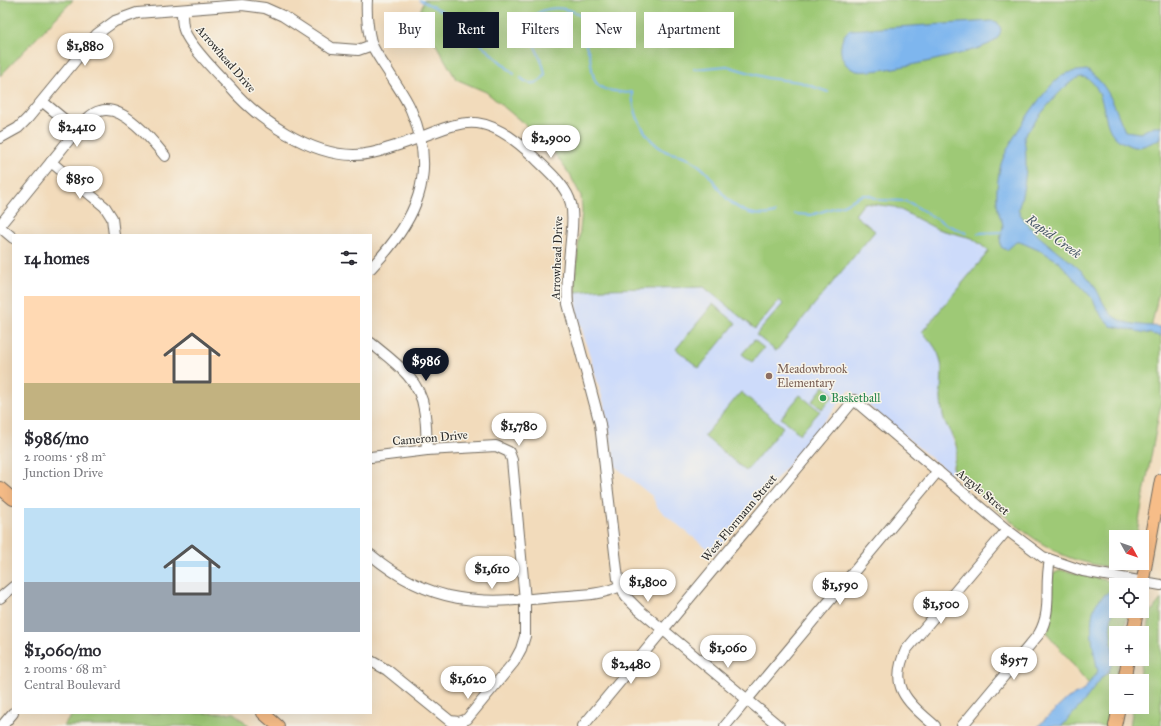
<!DOCTYPE html>
<meta charset="utf-8">
<style>
:root{--surface:#fff;--page:#f2f2f3;--text:#2b2b33;--muted:#7c7c81;--accent:#111827}
body{margin:0;font-family:"IM FELL Great Primer",serif;background:var(--page);color:var(--text);height:100vh;display:flex;flex-direction:column;font-size:15px;white-space:nowrap}
*{box-sizing:border-box;margin:0}
p{font-size:13px;color:var(--muted)}
.icon{flex:none;width:22px;height:22px;fill:none;stroke:currentColor;stroke-width:2;stroke-linecap:round;stroke-linejoin:round}
.map{position:relative;flex:1;overflow:hidden}
.side{position:absolute;left:12px;top:234px;width:360px;height:480px;display:flex;flex-direction:column;background:var(--surface);border-radius:0px;box-shadow:0 4px 16px #0002}
.side>*{flex:none}
.guide{position:absolute;left:384px;top:12px;width:380px;height:36px;display:flex;gap:8px}
.needle{width:26px;rotate:130deg}
.tools{position:absolute;left:1109px;top:530px;display:grid;gap:8px}
.tools a{display:grid;place-items:center;width:40px;height:40px;border-radius:0px;background:var(--surface);box-shadow:0 4px 16px #0002;font-size:20px}
.price{position:absolute;translate:-50% -34px;padding:0 9px;border-radius:14px;background:#fff;color:#222;font-size:13px;line-height:26px;filter:drop-shadow(0 1px 2px #0008)}
.price::after{content:'';position:absolute;left:50%;top:24px;width:12px;height:9px;margin-left:-6px;background:inherit;clip-path:polygon(0 0,100% 0,50% 100%)}
.price.current{background:var(--accent);color:#fff}
ul{padding:0;list-style:none}
li{display:grid;align-content:center;gap:8px;height:212px;padding:0 12px}
li span{display:grid;place-items:center;height:124px;border-radius:0px;color:#555}
li>.icon{margin-inline-start:auto}
span .icon{width:72px;height:72px;fill:#fffc;stroke-width:1}
li b{font-size:17px}
h2{display:flex;justify-content:space-between;align-items:center;height:48px;padding:0 12px;font-size:17px}
.tag{padding:0 14px;border-radius:0px;background:var(--surface);box-shadow:0 4px 16px #0002;font-size:14px;line-height:36px}
.tag.current{background:var(--accent);color:#fff}
.map>svg:first-child{display:block}
</style>
<div class="map">
<svg width="1161" height="726" viewBox="0 0 1161 726">
<rect width="100%" height="100%" fill="#f7f3e8"/>
<filter id="ink" filterUnits="userSpaceOnUse"><feTurbulence type="fractalNoise" baseFrequency=".025" numOctaves="2"/><feDisplacementMap in="SourceGraphic" scale="8" xChannelSelector="R" yChannelSelector="G"/><feConvolveMatrix kernelMatrix="1 2 1 2 8 2 1 2 1" color-interpolation-filters="sRGB"/></filter>
<filter id="wash" filterUnits="userSpaceOnUse"><feTurbulence type="fractalNoise" baseFrequency=".012" numOctaves="4" result="noise"/><feDisplacementMap in="SourceGraphic" scale="16" xChannelSelector="R" yChannelSelector="G"/><feGaussianBlur stdDeviation="0.9" result="paint"/><feColorMatrix in="noise" values="0 0 0 0 0 0 0 0 0 0 0 0 0 0 0 0 0 1.4 0 .05"/><feComposite in="paint" operator="in"/></filter>
<g filter="url(#wash)">
<rect width="100%" height="100%" fill="#f2dbbb"/>
<!-- built -->
<path fill="#cddbfa" d="M864,203l31,4 42,22 35,9 17,14 -67,80 14,14 5,11 2,58 14,35 -5,16 1,5 -3,3 -100,-84 -136,164 -46,-37 -10,-9 -6,-12 -36,-29 -12,-63 -27,-91 -1,-21 27,-3 101,-2 51,42z"/>
<!-- green -->
<g fill="#9ec976" stroke="#647a50">
<path d="M0,0h73l-73,76z"/>
<path d="M424,0h737v281l-10,48 10,2v72l-25,134h-20v26h15l-1,7c-18,-2 -37,-5 -54,-10 -44,-14 -88,-60 -123,-89 -1,-8 4,-14 4,-21 -1,-12 -12,-23 -14,-35 -8,-37 12,-51 -21,-83l67,-81 -17,-13 -35,-9 -42,-22 -31,-4 -9,12 20,16 -99,120 -20,-16 27,-31 -4,-4 -24,29 -51,-42 -101,2 -27,3 -1,-13 7,-68 -1,-15 -11,-21 -23,-32 -61,-51 -30,-13 -37,-64z"/>
<path d="M713,304l23,19 -37,45 -23,-19z"/>
<path d="M754,340l10,8 -12,14 -10,-8z"/>
<path d="M824,386l10,9 -12,14 -10,-8z"/>
<path d="M741,392l42,35 -37,44 -42,-35z"/>
<path d="M800,395l20,16 -20,23 -19,-16z"/>
<path d="M1061,570l67,15h-12v26h12l-4,22h-8v26h3l-13,67h-44l31,-37 -46,-56c10,-24 2,-36 6,-59z"/>
<path d="M1161,599v127h-31l3,-19h9v-26h-4l13,-69z"/>
<path d="M74,713h161l14,13h-186z"/>
</g>
<!-- water -->
<g fill="#7eb6ee" stroke="#54708c">
<path d="M992,21l5,1 4,7c-1,7 -4,11 -10,14 -16,10 -117,32 -134,28 -19,-5 -21,-30 -8,-41z"/>
<path d="M1087,70c23,16 27,37 38,61l15,2 14,-7h7v12c-8,4 -16,9 -26,9 -3,0 -7,-2 -11,-4 -20,-9 -17,-30 -24,-47 -3,-8 -8,-18 -18,-19 -14,-1 -50,48 -58,60 4,27 2,47 -6,73 16,31 50,44 72,70 9,10 13,28 23,36 12,10 34,9 48,11v9l-50,-10 -10,-11 -9,-17 -34,-37 -15,-9 -23,-10h-4l-9,8 -6,-3c-2,-9 1,-13 2,-21 0,-4 -3,-8 -4,-12 -4,-14 -2,-32 1,-46 4,-21 45,-82 63,-93 8,-4 16,-4 24,-5z"/>
<path d="M1109,592l6,2 -5,34 3,26 -1,10 -4,9 -5,3 -21,28 -20,22h-24l30,-28 15,-7 15,-20c-4,-18 -13,-56 1,-71 2,-3 7,-6 10,-8z"/>
</g>
<g fill="none" stroke-linecap="round" stroke-linejoin="round">
<!-- stream -->
<g stroke="#7eb6ee" stroke-width="2">
<path d="M420,0l26,13 68,61"/>
<path d="M694,69l33,-3 40,12 33,4 28,10"/>
<path d="M521,78c8,8 18,7 24,-3 -1,-17 -16,-32 -15,-49 1,-22 42,-22 52,-8 4,5 1,12 1,17 1,7 4,12 6,18 5,19 0,36 25,38 7,1 11,3 18,1 1,22 12,47 33,59 6,3 14,3 21,6 6,2 12,8 17,12 8,7 13,16 19,24 14,17 31,26 53,20"/>
<path d="M795,214l16,1 32,-10 19,-10h6l12,5 25,1 7,3 33,20 21,9"/>
<path d="M978,233l24,-1"/>
</g>
</g>
</g>
<g filter="url(#ink)">
<g fill="none" stroke-linecap="round" stroke-linejoin="round">
<!-- minor casing -->
<g stroke="#71695d" stroke-width="12">
<g id="minor">
<path d="M367,0c-1,13 1,33 5,45 5,11 13,21 19,31 7,11 15,22 20,34 28,64 5,111 -40,158"/>
<path d="M182,11c0,4 0,10 1,15 2,16 35,48 47,61 28,33 80,68 124,68 12,0 24,-3 35,-7 68,-20 84,-49 145,9 13,13 33,29 37,47 3,12 1,25 0,36 -2,22 -5,42 -3,64l32,120 18,155 8,18 12,12 141,117"/>
<path d="M43,102l34,28"/>
<path d="M0,138l18,-10 10,-10 69,-84 18,-13 22,-8 105,-8 23,3 18,8 49,32 26,2 14,-5"/>
<path d="M51,162l54,45 7,11 2,17"/>
<path d="M0,225l77,-95c6,-7 14,-17 23,-19 23,-7 52,29 65,45"/>
<path d="M0,227l13,11"/>
<path d="M371,343c22,18 49,36 53,66 3,14 2,28 3,41"/>
<path d="M371,457l56,-7 69,-4 13,6 3,8 13,140v36l-4,13 -7,13 -47,57 -8,3 -9,-1 -63,-51 -16,-9"/>
<path d="M371,555c61,51 108,49 183,42 22,-2 46,-1 66,-11"/>
<path d="M0,598l13,-11"/>
<path d="M2,726l11,-13"/>
<path d="M583,726l271,-326 153,130 36,27 40,14 78,14"/>
<path d="M725,726l213,-255"/>
<path d="M935,726c-27,-24 -47,-38 -29,-76l101,-120"/>
<path d="M962,726l77,-92c14,-25 5,-47 11,-74"/>
</g>
</g>
<!-- major casing -->
<g stroke="#71695d" stroke-width="14">
<g id="major">
<path d="M0,488l13,11"/>
<path d="M1142,585l19,-105"/>
<path d="M1133,633l4,-22"/>
<path d="M1124,681l4,-22"/>
<path d="M263,713l15,13"/>
<path d="M1115,726l4,-19"/>
</g>
</g>
<!-- minor -->
<use href="#minor" stroke="#fff" stroke-width="10"/>
<!-- major -->
<use href="#major" stroke="#f7bd88" stroke-width="12"/>
</g>
</g>
<!-- markers -->
<circle fill="#8d6e63" stroke="#f7f3e8" stroke-width="1.5" cx="769" cy="376" r="4"/>
<circle fill="#2e9e5b" stroke="#f7f3e8" stroke-width="1.5" cx="823" cy="398" r="4"/>
<g text-anchor="middle" stroke-width="3" stroke-linejoin="round" paint-order="stroke">
<!-- street labels -->
<g font-size="12" fill="#2b2b2b" stroke="#f7f3e8">
<text transform="translate(226 59) rotate(49)" y="4">Arrowhead Drive</text>
<text transform="translate(557 258) rotate(-88)" y="4">Arrowhead Drive</text>
<text transform="translate(430 438) rotate(-5)" y="4">Cameron Drive</text>
<text transform="translate(983 492) rotate(40)" y="4">Argyle Street</text>
<text transform="translate(739 518) rotate(-50)" y="4">West Flormann Street</text>
</g>
<!-- education labels -->
<g font-size="12" fill="#785e54" stroke="#f7f3e8" text-anchor="start">
<text x="777" y="373">Meadowbrook<tspan x="777" dy="14">Elementary</tspan></text>
</g>
<!-- leisure labels -->
<g font-size="12" fill="#27864d" stroke="#f7f3e8" text-anchor="start">
<text x="831" y="402">Basketball</text>
</g>
<!-- water labels -->
<g font-size="13" font-style="italic" fill="#456" stroke="#f7f3e8">
<text transform="translate(1054 236) rotate(36)" y="5">Rapid Creek</text>
</g>
</g>
</svg>
<div class="tools">
<a><svg class="needle" viewBox="-14 -14 28 28"><path d="M0-13l5 13h-10z" fill="#e53935"/><path d="M0 13l5-13h-10z" fill="#7c7c81"/></svg></a>
<a><svg class="icon" aria-label="locate" viewBox="0 0 24 24"><circle cx="12" cy="12" r="6"/><path d="M12 2v4M12 18v4M2 12h4M18 12h4"/></svg></a>
<a>+</a>
<a>−</a>
</div>
<b class="price" style="left:85px;top:67px">$1,880</b>
<b class="price" style="left:77px;top:148px">$2,410</b>
<b class="price" style="left:551px;top:159px">$2,900</b>
<b class="price" style="left:80px;top:200px">$850</b>
<b class="price current" style="left:426px;top:382px">$986</b>
<b class="price" style="left:519px;top:447px">$1,780</b>
<b class="price" style="left:492px;top:590px">$1,610</b>
<b class="price" style="left:648px;top:603px">$1,800</b>
<b class="price" style="left:840px;top:606px">$1,590</b>
<b class="price" style="left:941px;top:625px">$1,500</b>
<b class="price" style="left:728px;top:669px">$1,060</b>
<b class="price" style="left:1014px;top:681px">$957</b>
<b class="price" style="left:631px;top:685px">$2,480</b>
<b class="price" style="left:468px;top:700px">$1,620</b>
<div class="guide">
<a class="tag">Buy</a>
<a class="tag current">Rent</a>
<a class="tag">Filters</a>
<a class="tag">New</a>
<a class="tag">Apartment</a>
</div>
<section class="side">
<h2>14 homes<svg class="icon" aria-label="filters" viewBox="0 0 24 24"><path d="M4 7h16M4 17h16"/><circle cx="9" cy="7" r="2"/><circle cx="15" cy="17" r="2"/></svg></h2>
<ul>
<li><span style="background:linear-gradient(#ffd9b3 70%,#c2b280 0)"><svg class="icon" aria-label="home" viewBox="0 0 24 24"><path d="M3 11l9-7 9 7M6 9v11h12V9"/></svg></span><div><b>$986/mo</b><p>2 rooms · 58 m²</p><p>Junction Drive</p></div></li>
<li><span style="background:linear-gradient(#bfe0f5 60%,#9aa5b1 0)"><svg class="icon" aria-label="home" viewBox="0 0 24 24"><path d="M3 11l9-7 9 7M6 9v11h12V9"/></svg></span><div><b>$1,060/mo</b><p>2 rooms · 68 m²</p><p>Central Boulevard</p></div></li>
</ul>
</section>
</div>
